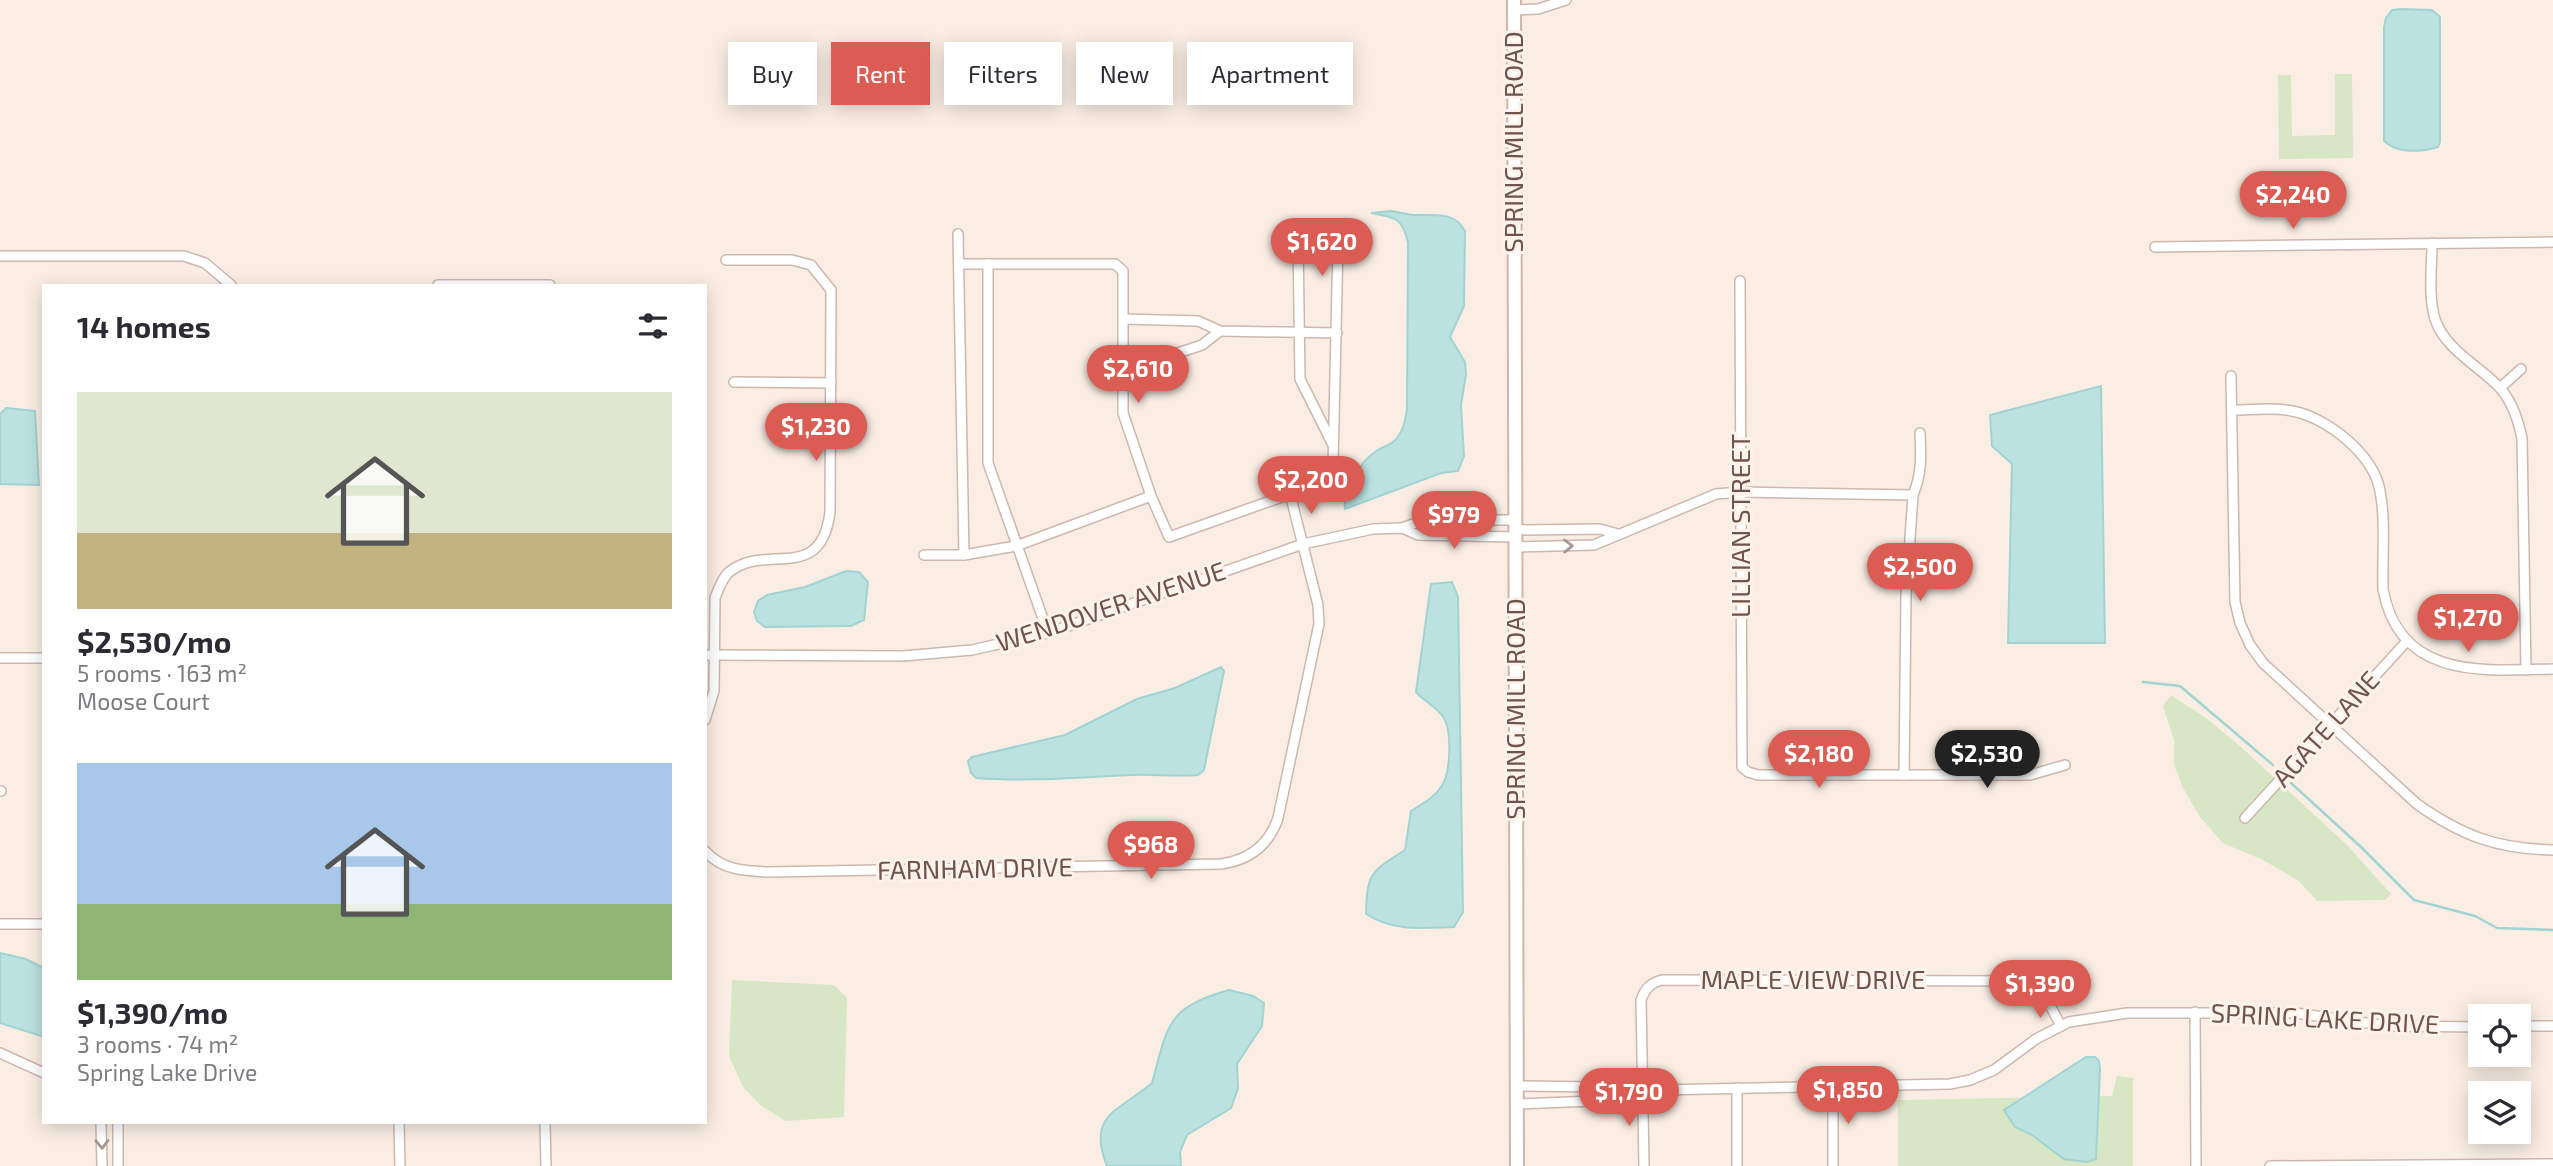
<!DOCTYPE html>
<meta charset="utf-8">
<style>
:root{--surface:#fff;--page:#f2f2f3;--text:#2b2b33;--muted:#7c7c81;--accent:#da5c53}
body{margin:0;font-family:"Exo 2",sans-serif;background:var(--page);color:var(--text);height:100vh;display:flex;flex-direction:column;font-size:26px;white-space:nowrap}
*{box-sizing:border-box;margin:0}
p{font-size:23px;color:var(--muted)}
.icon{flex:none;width:38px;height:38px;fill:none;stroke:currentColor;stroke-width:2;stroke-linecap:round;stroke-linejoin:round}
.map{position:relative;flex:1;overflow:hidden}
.panel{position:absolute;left:42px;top:284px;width:665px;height:840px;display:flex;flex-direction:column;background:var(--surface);border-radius:0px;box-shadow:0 4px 18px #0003}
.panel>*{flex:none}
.hud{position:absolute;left:728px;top:42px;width:665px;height:63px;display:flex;gap:14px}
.fabs{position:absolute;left:2468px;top:1004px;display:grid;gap:14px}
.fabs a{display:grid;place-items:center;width:63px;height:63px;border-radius:0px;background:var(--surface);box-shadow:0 4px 18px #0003;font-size:35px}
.price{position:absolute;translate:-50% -60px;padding:0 16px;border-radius:24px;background:var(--accent);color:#fff;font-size:23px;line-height:46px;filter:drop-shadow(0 2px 4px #0008)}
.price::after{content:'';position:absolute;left:50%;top:42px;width:21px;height:16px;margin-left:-10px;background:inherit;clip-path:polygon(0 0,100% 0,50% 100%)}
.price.active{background:#222;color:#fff}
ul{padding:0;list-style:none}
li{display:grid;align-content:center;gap:14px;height:371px;padding:0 35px}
li span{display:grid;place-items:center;height:217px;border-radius:0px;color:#555}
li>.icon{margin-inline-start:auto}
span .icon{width:126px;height:126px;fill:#fffc;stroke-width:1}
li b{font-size:30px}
h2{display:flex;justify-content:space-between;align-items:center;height:84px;padding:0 35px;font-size:30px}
.pill{padding:0 24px;border-radius:0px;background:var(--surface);box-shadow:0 4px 18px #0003;font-size:24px;line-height:63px}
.pill.active{background:var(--accent);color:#fff}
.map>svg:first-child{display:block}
</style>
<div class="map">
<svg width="2553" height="1166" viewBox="0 0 2553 1166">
<rect width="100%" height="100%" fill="#faeee4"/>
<!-- green -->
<g fill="#d7e6c4">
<path d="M2335,74h17l1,84 -74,1 -1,-84h13l1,61 43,-1z"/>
<path d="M2171,695l35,23 34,28 107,99 44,49 -6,6 -68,1 -18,-20 -36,-21 -40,-17 -23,-26 -17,-29 -9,-23v-25l-11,-34z"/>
<path d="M732,980l102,5 13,13 -3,119 -58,4 -26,-16 -17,-18 -14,-31z"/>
<path d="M2117,1076l16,2v88h-235v-66l214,-4z"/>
</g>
<!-- water -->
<g fill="#bbe2e1" stroke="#a2d3d3" stroke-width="2">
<path d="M2401,9l31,1 8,7v125l-2,5c-17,5 -40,7 -54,-6v-114l2,-9 6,-8z"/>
<path d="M1391,211c7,1 15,3 23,4 19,1 40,-5 51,16l-1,75 -14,31 15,25 1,12 -5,31 3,51 -6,15 -17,2 -96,36c-3,-17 16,-48 30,-57 6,-5 14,-6 19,-11 9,-8 11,-20 13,-31l1,-167c-5,-25 -13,-26 -37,-30z"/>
<path d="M2101,386l4,257h-97l4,-179 -20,-18 -2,-31z"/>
<path d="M6,408l29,3 4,74 -39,-1v-70z"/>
<path d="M846,571l13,1 9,10 -4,38 -13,6 -86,1 -8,-6 -3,-9 4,-11 9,-6 38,-8z"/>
<path d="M1452,582l6,15 5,315 -9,15c-32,1 -60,5 -88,-13 1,-42 5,-42 39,-64l6,-39c11,-7 23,-13 30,-24 10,-13 11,-54 3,-69 -4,-8 -21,-18 -28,-26l15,-108z"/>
<path d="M1221,667l3,4 -20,99 -6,5c-22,2 -43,-1 -65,0 -53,2 -105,7 -157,3l-5,-5 -3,-12 4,-4 93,-22 72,-36 38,-11z"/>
<path d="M0,953l26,6 18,9v69l-44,-14z"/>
<path d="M1229,990l24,6 11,7 -2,23 -25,38 1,24 -7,20 -44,27 -7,17 1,14h-74c-21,-52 13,-55 45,-83 16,-58 14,-75 77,-93z"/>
<path d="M2086,1057h9l4,4 1,8 -4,90 -9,3 -23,-3 -32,-24 -17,-8 -11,-17z"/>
</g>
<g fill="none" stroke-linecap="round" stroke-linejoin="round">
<!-- stream -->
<g stroke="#a2d3d3" stroke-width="2.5">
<path d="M2143,682l37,4 93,79"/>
<path d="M2291,783l70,64 53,53 61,16 22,12 56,2"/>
</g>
<!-- street casing -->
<g stroke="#cdb7af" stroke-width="12">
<g id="street">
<path d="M1514,10l24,-1 28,-9"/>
<path d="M958,234l6,321"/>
<path d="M2432,243c0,24 -4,53 3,76 10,31 45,47 66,70 12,15 17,31 21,49l4,232"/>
<path d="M2155,247l398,-5"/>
<path d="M0,256h184l21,7 26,22"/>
<path d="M959,264h156l8,7v142l28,83 18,41 121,-43 36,-16 7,-13 5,-222 -40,-2 2,138 33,66"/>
<path d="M988,264v199l60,170"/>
<path d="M1740,281l2,486 6,5 10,3h272l35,-10"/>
<path d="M438,285h112"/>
<path d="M1124,319l74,2 22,10 117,2"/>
<path d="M1123,371l79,-26 18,-14"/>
<path d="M2231,376l4,226 5,21 10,22 13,18 154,141c45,32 81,45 136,46"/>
<path d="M734,382l97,1"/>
<path d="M2500,388l21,-19"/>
<path d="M2233,410c19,0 41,-3 59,1 35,6 82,44 88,80 6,30 2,67 3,98 16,90 99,82 170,80"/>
<path d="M1402,528l22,-8h91"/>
<path d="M1515,530l85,-1 18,5"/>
<path d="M1515,547l79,-2 122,-51 25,-2 172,3"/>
<path d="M924,555h40l52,-9 135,-50"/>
<path d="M705,655l198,1 69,-6 76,-17 255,-89 70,-15 29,-1 16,7 97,2"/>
<path d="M0,658h44"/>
<path d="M705,720l9,-29 1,-93c3,-8 7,-19 13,-25 36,-32 93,13 102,-61l1,-222 -20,-25 -19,-5h-66"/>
<path d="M1904,775l2,-179 7,-101c9,-21 8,-40 7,-62"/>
<path d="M0,791h1"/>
<path d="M2245,818l162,-177"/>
<path d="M705,851c17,19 39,20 63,21l453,-8c28,-4 48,-19 57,-46l41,-194 -1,-19 -28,-111"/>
<path d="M0,924h44"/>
<path d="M2195,1012l1,154"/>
<path d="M2518,1026h35"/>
<path d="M0,1053l44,20"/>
<path d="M1517,1086l79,1 14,4 340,-7 20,-4 24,-10 42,-31 33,-17 58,-9h168l94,13 91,1"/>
<path d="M1833,1086v80"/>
<path d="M1737,1088v78"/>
<path d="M1517,1104l76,-3 17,-10"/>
<path d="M101,1122l1,44"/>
<path d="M118,1122v44"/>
<path d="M399,1122l1,44"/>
<path d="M545,1122l1,44"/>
<path d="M1644,1166l-3,-166c4,-11 9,-17 21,-20l357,1 17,3 7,8 18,34"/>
<path d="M2270,1166l283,-2"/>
</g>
</g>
<!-- secondary casing -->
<g stroke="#cfb6ac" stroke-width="16">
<path id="secondary" d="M1514,0l3,1166"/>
</g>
<!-- street -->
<use href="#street" stroke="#fff" stroke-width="9"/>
<!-- secondary -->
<use href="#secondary" stroke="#fff" stroke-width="12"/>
</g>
<!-- one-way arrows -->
<defs><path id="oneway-chevron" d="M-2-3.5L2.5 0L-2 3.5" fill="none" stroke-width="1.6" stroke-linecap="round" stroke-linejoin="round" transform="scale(1.75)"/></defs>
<g stroke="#a99894">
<use href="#oneway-chevron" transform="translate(1568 546) rotate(-1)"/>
<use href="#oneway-chevron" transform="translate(102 1144) rotate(89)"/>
</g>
<g text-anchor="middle" stroke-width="6" stroke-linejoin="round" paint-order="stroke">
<!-- street labels -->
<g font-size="26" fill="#70534c" stroke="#fdf3ea">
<text transform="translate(1514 142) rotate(-90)" y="9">SPRING MILL ROAD</text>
<text transform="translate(1741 526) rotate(-90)" y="9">LILLIAN STREET</text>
<text transform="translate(1111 607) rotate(-18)" y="9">WENDOVER AVENUE</text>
<text transform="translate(1516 709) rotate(-90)" y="9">SPRING MILL ROAD</text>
<text transform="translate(2326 729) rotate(-48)" y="9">AGATE LANE</text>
<text transform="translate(975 869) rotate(-1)" y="9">FARNHAM DRIVE</text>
<text x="1813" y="989">MAPLE VIEW DRIVE</text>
<text transform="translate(2325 1019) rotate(3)" y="9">SPRING LAKE DRIVE</text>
</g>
</g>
</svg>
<div class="fabs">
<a><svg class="icon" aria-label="locate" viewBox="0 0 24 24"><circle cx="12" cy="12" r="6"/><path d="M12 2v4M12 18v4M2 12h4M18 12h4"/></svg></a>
<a><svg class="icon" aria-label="layers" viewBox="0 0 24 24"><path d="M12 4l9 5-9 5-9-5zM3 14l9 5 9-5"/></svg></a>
</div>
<b class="price" style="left:2293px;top:231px">$2,240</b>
<b class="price" style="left:1322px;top:278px">$1,620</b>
<b class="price" style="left:1138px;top:405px">$2,610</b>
<b class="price" style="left:816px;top:463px">$1,230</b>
<b class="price" style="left:1311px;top:516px">$2,200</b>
<b class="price" style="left:1454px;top:551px">$979</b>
<b class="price" style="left:1920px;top:603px">$2,500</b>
<b class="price" style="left:2468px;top:654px">$1,270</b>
<b class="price" style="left:1819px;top:790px">$2,180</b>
<b class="price active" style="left:1987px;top:790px">$2,530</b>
<b class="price" style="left:1151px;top:881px">$968</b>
<b class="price" style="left:2040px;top:1020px">$1,390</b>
<b class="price" style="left:1848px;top:1126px">$1,850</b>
<b class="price" style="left:1629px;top:1128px">$1,790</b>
<div class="hud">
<a class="pill">Buy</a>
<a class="pill active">Rent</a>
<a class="pill">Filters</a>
<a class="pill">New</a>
<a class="pill">Apartment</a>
</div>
<section class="panel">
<h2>14 homes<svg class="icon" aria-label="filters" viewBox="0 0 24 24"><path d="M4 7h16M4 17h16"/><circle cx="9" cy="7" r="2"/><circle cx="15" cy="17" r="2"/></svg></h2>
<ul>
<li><span style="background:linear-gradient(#dfe7d0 65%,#c2b280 0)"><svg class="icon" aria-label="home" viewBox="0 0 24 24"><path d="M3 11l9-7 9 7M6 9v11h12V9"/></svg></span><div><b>$2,530/mo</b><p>5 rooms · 163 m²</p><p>Moose Court</p></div></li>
<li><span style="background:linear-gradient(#a9c7e8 65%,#8fb573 0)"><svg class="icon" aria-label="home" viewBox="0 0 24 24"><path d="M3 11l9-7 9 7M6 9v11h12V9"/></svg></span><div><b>$1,390/mo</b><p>3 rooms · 74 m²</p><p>Spring Lake Drive</p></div></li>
</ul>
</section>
</div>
